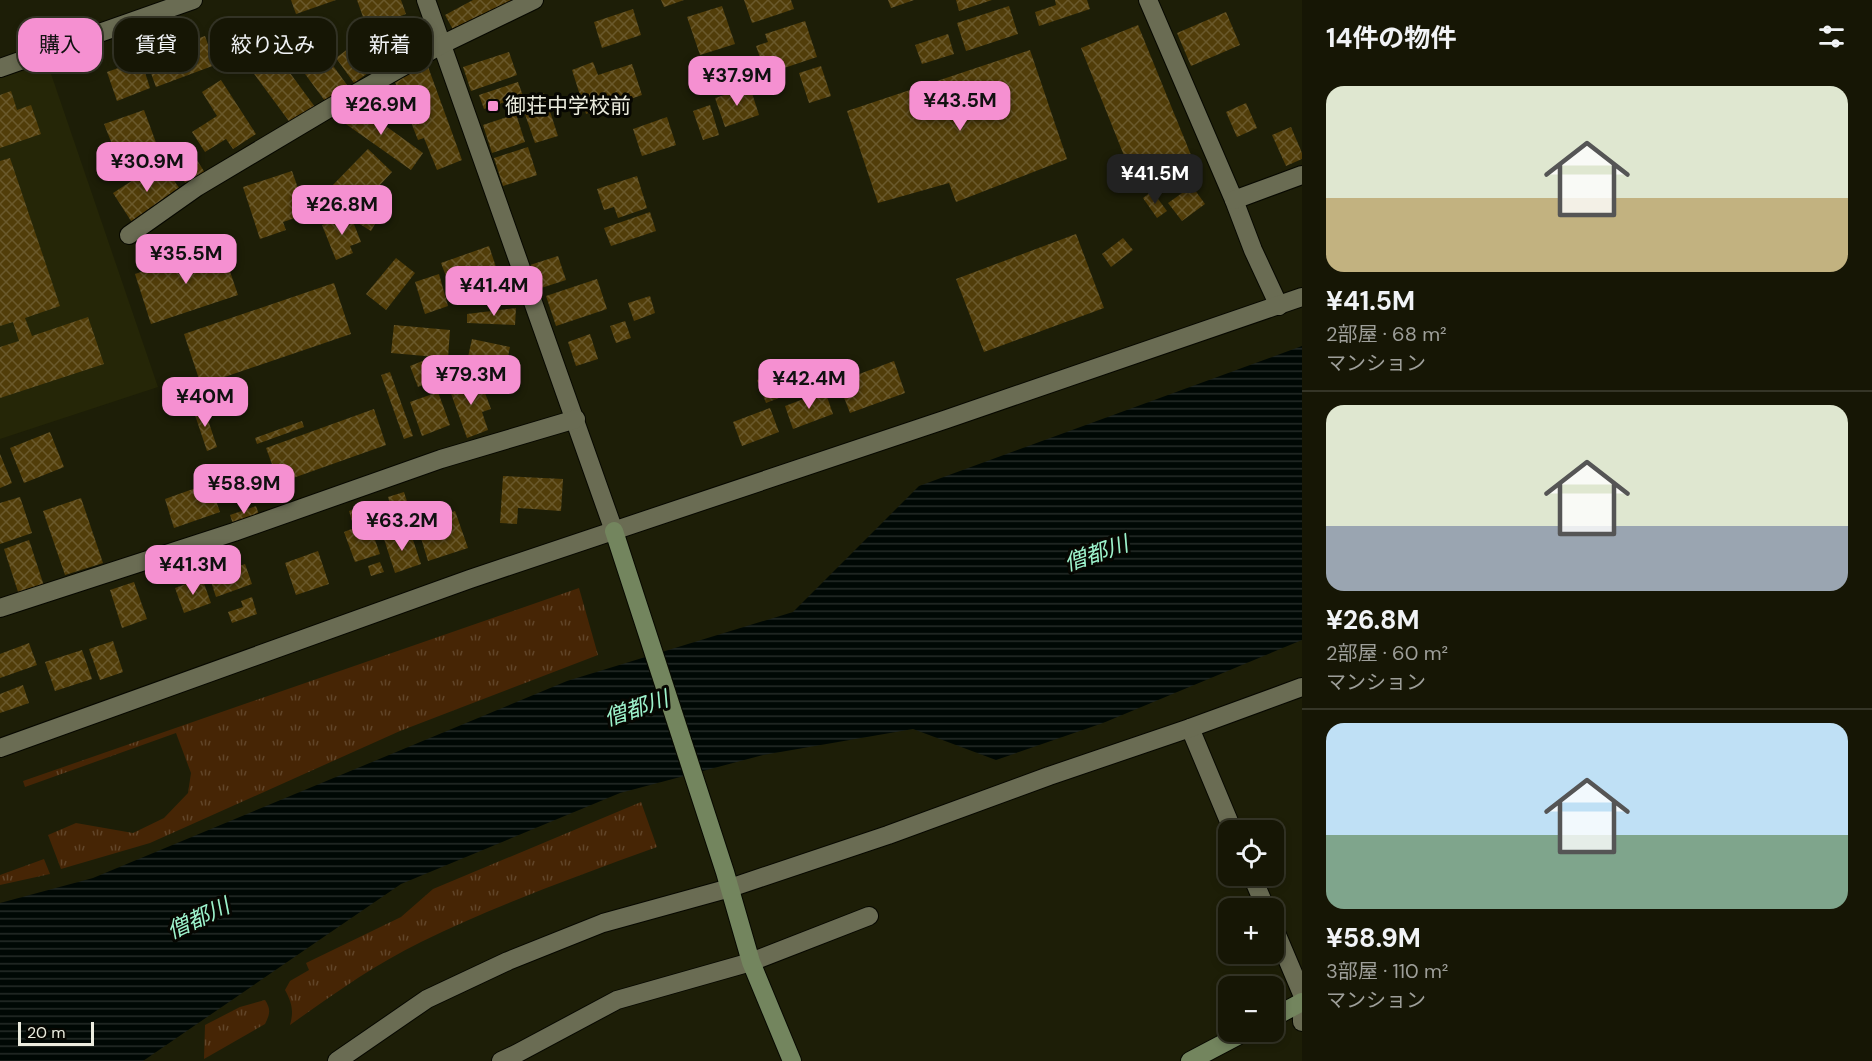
<!DOCTYPE html>
<html lang="ja">
<meta charset="utf-8">
<style>
:root{--surface:#161605;--page:#232313;--text:#f1f3f6;--muted:#9e9f9a;--line:#353527;--accent:#f590d1}
body{margin:0;font-family:"DM Sans","Noto Sans JP",sans-serif;background:var(--page);color:var(--text);height:100vh;display:flex;flex-direction:column;font-size:22px;white-space:nowrap}
*{box-sizing:border-box;margin:0}
p{font-size:20px;color:var(--muted)}
.icon{flex:none;width:33px;height:33px;fill:none;stroke:currentColor;stroke-width:2;stroke-linecap:round;stroke-linejoin:round}
.map{position:relative;flex:1;overflow:hidden}
.panel{display:flex;flex-direction:column;background:var(--surface);width:570px}
.panel>*{flex:none}
.hud{position:absolute;left:18px;top:18px;width:570px;height:54px;display:flex;gap:12px}
.controls{position:absolute;left:1218px;top:820px;display:grid;gap:12px}
.controls a{display:grid;place-items:center;width:66px;height:66px;border-radius:12px;background:var(--surface);box-shadow:0 3px 9px #0003,0 0 0 2px var(--line);font-size:30px}
.scale{position:absolute;left:18px;bottom:15px;width:76px;box-sizing:border-box;padding-left:6px;border:3px solid #ebecde;border-top:0;font-size:16px;line-height:21px;white-space:nowrap;color:#ebecde;-webkit-text-stroke:4px #070702;paint-order:stroke}
.price{position:absolute;translate:-50% -51px;padding:0 14px;border-radius:12px;background:var(--accent);color:#111;font-size:20px;line-height:39px;filter:drop-shadow(0 2px 3px #0008)}
.price::after{content:'';position:absolute;left:50%;top:36px;width:18px;height:14px;margin-left:-9px;background:inherit;clip-path:polygon(0 0,100% 0,50% 100%)}
.price.on{background:#222;color:#fff}
ul{padding:0;list-style:none}
li{display:grid;align-content:center;gap:12px;height:318px;padding:0 24px}
li+li{border-top:2px solid var(--line)}
li span{display:grid;place-items:center;height:186px;border-radius:18px;color:#555}
li>.icon{margin-inline-start:auto}
span .icon{width:108px;height:108px;fill:#fffc;stroke-width:1}
li b{font-size:26px}
h2{display:flex;justify-content:space-between;align-items:center;height:72px;padding:0 24px;font-size:26px}
.tag{padding:0 21px;border-radius:18px;background:var(--surface);box-shadow:0 3px 9px #0003,0 0 0 2px var(--line);font-size:21px;line-height:54px}
.tag.on{background:var(--accent);color:#111}
main{display:flex;flex:1;min-height:0}
.map>svg:first-child{display:block}
</style>
<main>
<div class="map">
<svg width="1302" height="1061" viewBox="0 0 1302 1061">
<defs>
<pattern id="grass-tufts" width="24" height="20" patternUnits="userSpaceOnUse" patternTransform="scale(1.5)"><rect width="24" height="20" fill="#462505"/><path d="M3 7l-1-3M5 7V3M7 7l1-3M15 17l-1-3M17 17v-4M19 17l1-3" fill="none" stroke="#614529"/></pattern>
<pattern id="water-rules" width="6" height="5" patternUnits="userSpaceOnUse" patternTransform="scale(1.5)"><rect width="6" height="5" fill="#000804"/><path d="M0 2.5h6" fill="none" stroke="#252c28"/></pattern>
<pattern id="building-cross-hatch" width="8" height="8" patternUnits="userSpaceOnUse" patternTransform="scale(1.5)"><rect width="8" height="8" fill="#513d09"/><path d="M0 0l8 8M0 8l8-8" fill="none" stroke="#6a592c"/></pattern>
</defs>
<rect width="100%" height="100%" fill="#1d1e07"/>
<!-- built -->
<path fill="#252607" d="M47,62l111,325 -158,52v-362z"/>
<!-- grass -->
<g fill="url(#grass-tufts)">
<path d="M579,588l19,67 -198,76 -250,112 -89,26 -13,-34 28,-12 57,10 31,-15 24,-25 3,-20 -15,-40 -151,54 -2,-6z"/>
<path d="M641,802l16,45c-80,29 -160,58 -236,95 -47,23 -89,53 -131,83 4,-14 2,-22 -5,-35l5,-9 19,-11 -3,-7 95,-46 32,-28z"/>
<path d="M44,859l6,15 -50,11v-10z"/>
<path d="M265,1000c6,9 5,14 0,24l-61,35 1,-34 35,-18z"/>
</g>
<!-- water -->
<path fill="url(#water-rules)" d="M1302,346v294l-199,83 -107,37 -83,-31 -150,26 -143,38 -219,91 -258,177h-143v-158l93,-25 474,-197 226,-69 126,-126z"/>
<!-- building -->
<g fill="url(#building-cross-hatch)">
<path d="M291,0h45l-40,14z"/>
<path d="M357,0h44l5,14 -39,14z"/>
<path d="M473,0h51l-67,37 -12,-22z"/>
<path d="M661,0h23l-20,7z"/>
<path d="M744,0h47l3,9 -42,14z"/>
<path d="M888,0h26l-23,8z"/>
<path d="M956,0h36l-33,11z"/>
<path d="M1055,0h32l3,9 -51,17 -4,-14 21,-7z"/>
<path d="M722,6l13,38 -35,11 -13,-38z"/>
<path d="M1009,6l9,28 -52,17 -9,-28z"/>
<path d="M633,9l8,26 -39,13 -8,-26z"/>
<path d="M1226,12l14,33 -49,21 -14,-33z"/>
<path d="M409,19l8,24 -17,6 -4,-14 -11,4 -4,-10z"/>
<path d="M805,21l12,36 -51,17 -10,-28 12,-4 -3,-8z"/>
<path d="M1138,25l53,130 -58,23 -52,-130z"/>
<path d="M305,27l42,58 -22,16 -42,-57z"/>
<path d="M948,34l6,20 -32,10 -7,-19z"/>
<path d="M205,36l10,29 -59,22 -11,-30z"/>
<path d="M353,45l7,9 12,-9 7,10 -12,9 5,6 -18,13 -18,-25z"/>
<path d="M1030,50l37,109 -111,43 -7,-19 -71,20 -31,-92z"/>
<path d="M509,52l8,23 -46,16 -8,-24z"/>
<path d="M276,54l39,53 -24,17 -39,-53z"/>
<path d="M141,60l9,28 -33,13 -10,-29z"/>
<path d="M593,62l5,13 34,-11 10,31 -56,19 -14,-44z"/>
<path d="M427,64l35,96 -25,10 -13,-32 -6,2 -25,-63z"/>
<path d="M821,66l10,30 -22,7 -10,-30z"/>
<path d="M221,80l35,54 -23,15 -7,-10 -21,13 -13,-20 25,-16 -15,-24z"/>
<path d="M518,82l5,14 -39,13 -5,-14z"/>
<path d="M750,87l9,28 -34,12 -10,-29z"/>
<path d="M11,91l6,19 14,-5 10,29 -41,14v-53z"/>
<path d="M544,93l14,43 -23,7 -15,-43z"/>
<path d="M354,103l69,50 -12,17 -75,-53z"/>
<path d="M1246,103l11,25 -20,9 -11,-25z"/>
<path d="M710,105l9,30 -16,5 -10,-29z"/>
<path d="M144,110l14,38 -48,17 -5,-13 9,-3 -10,-25z"/>
<path d="M516,114l9,28 -33,11 -9,-28z"/>
<path d="M667,117l9,28 -34,11 -9,-27z"/>
<path d="M1291,127l11,26v6l-16,7 -14,-31z"/>
<path d="M528,147l9,28 -34,11 -9,-28z"/>
<path d="M368,149l24,23 -38,41 -25,-24z"/>
<path d="M195,157l12,19 -19,11 -12,-17z"/>
<path d="M10,158l50,148 -35,12 7,18 56,-19 16,47 -104,34v-51l19,-6 -6,-19 -13,4v-165z"/>
<path d="M161,162l21,30 -49,32 -20,-31z"/>
<path d="M292,171l15,43 -24,8 3,8 -26,9 -17,-52z"/>
<path d="M637,176l10,32 -29,10 -4,-11 -10,3 -7,-21z"/>
<path d="M1192,186l13,18 -23,17 -14,-18z"/>
<path d="M1152,191l15,20 -10,7 -14,-20z"/>
<path d="M375,196l12,7 -16,28 -13,-8z"/>
<path d="M650,212l6,19 -45,15 -7,-18z"/>
<path d="M350,214l11,28 -11,4 3,7 -17,7 -14,-35z"/>
<path d="M1076,234l28,74 -120,44 -28,-73z"/>
<path d="M1123,238l10,12 -22,17 -9,-13z"/>
<path d="M221,245l17,50 -87,29 -16,-50z"/>
<path d="M489,246l7,21 -47,17 -8,-21z"/>
<path d="M558,256l8,24 -28,9 -8,-24z"/>
<path d="M396,258l19,15 -29,37 -20,-16z"/>
<path d="M439,274l9,32 -23,8 -10,-32z"/>
<path d="M597,279l10,30 -51,17 -10,-30z"/>
<path d="M334,283l17,51 -150,51 -17,-51z"/>
<path d="M650,296l5,17 -21,8 -6,-18z"/>
<path d="M516,308l-1,17 -48,-2v-9z"/>
<path d="M625,321l6,17 -15,5 -6,-17z"/>
<path d="M394,325l56,5 -2,28 -57,-5z"/>
<path d="M590,334l8,25 -22,7 -8,-24z"/>
<path d="M472,339l38,8 -6,27 -38,-8z"/>
<path d="M425,360l8,21 -15,6 -8,-21z"/>
<path d="M809,361l8,22 -51,20 -9,-23z"/>
<path d="M894,361l11,32 -55,20 -12,-31z"/>
<path d="M390,372l23,64 -9,3 -23,-64z"/>
<path d="M479,377l12,32 -9,3 6,18 -21,8 -18,-50z"/>
<path d="M825,391l8,23 -40,15 -8,-23z"/>
<path d="M438,392l12,33 -28,11 -12,-34z"/>
<path d="M203,405l14,42 -10,4 -14,-42z"/>
<path d="M770,408l9,24 -37,14 -9,-24z"/>
<path d="M374,409l12,36 -107,38 -13,-35z"/>
<path d="M302,421l2,6 -47,17 -2,-6z"/>
<path d="M50,432l14,35 -40,16 -14,-35z"/>
<path d="M0,454l12,29 -12,5z"/>
<path d="M503,476l60,3 -2,32 -43,-3 -1,16 -17,-1z"/>
<path d="M210,483l10,29 -46,16 -9,-29z"/>
<path d="M404,492l7,22 -16,6 -7,-23z"/>
<path d="M20,497l12,36 -32,11v-41z"/>
<path d="M81,498l22,65 -38,12 -22,-64z"/>
<path d="M256,506l3,9 -26,9 -3,-9z"/>
<path d="M363,506l17,48 -25,8 -11,-30 10,-4 -5,-17z"/>
<path d="M455,511l13,37 -40,13 -8,-26 21,-7 -4,-12z"/>
<path d="M410,531l11,33 -26,9 -11,-34z"/>
<path d="M29,540l16,49 -25,9 -16,-49z"/>
<path d="M318,551l11,33 -33,11 -11,-32z"/>
<path d="M380,562l4,10 -13,4 -3,-10z"/>
<path d="M245,564l7,20 -36,13 -7,-21z"/>
<path d="M202,578l9,25 -27,10 -9,-25z"/>
<path d="M134,582l13,37 -25,9 -12,-38z"/>
<path d="M252,597l5,17 -25,9 -4,-11 15,-5 -2,-6z"/>
<path d="M113,641l10,31 -23,8 -11,-31z"/>
<path d="M29,643l8,22 -37,13v-24z"/>
<path d="M82,650l10,29 -37,12 -10,-29z"/>
<path d="M23,685l6,18 -29,10v-19z"/>
</g>
<g fill="none" stroke-linecap="round" stroke-linejoin="round">
<!-- street casing -->
<g stroke="#070800" stroke-width="20">
<g id="street">
<path d="M426,0l188,531"/>
<path d="M1148,0l86,200 19,50 26,56"/>
<path d="M0,68l193,-68"/>
<path d="M1234,200l68,-25"/>
<path d="M129,235l68,-48 131,-78 113,-64 93,-45"/>
<path d="M0,608l234,-76 207,-73 135,-40"/>
<path d="M1190,728l43,103"/>
<path d="M0,748l470,-169 477,-160 355,-122"/>
<path d="M1252,876l14,33"/>
<path d="M1274,928l28,66"/>
<path d="M1302,1018v4"/>
<path d="M337,1061l90,-62 81,-38 95,-38 127,-35 158,-53 161,-59 141,-48 112,-41"/>
<path d="M501,1061l15,-7 101,-54 134,-38 118,-46"/>
</g>
</g>
<!-- secondary casing -->
<g stroke="#070800" stroke-width="20">
<g id="secondary">
<path d="M614,531l111,341 26,90 41,99"/>
<path d="M1274,1017l28,-15"/>
<path d="M1190,1061l55,-29"/>
</g>
</g>
<!-- street -->
<use href="#street" stroke="#6a6c53" stroke-width="18"/>
<!-- secondary -->
<use href="#secondary" stroke="#73855e" stroke-width="18"/>
</g>
<!-- markers -->
<rect fill="#f590d1" stroke="#070702" stroke-width="2" x="487" y="100" width="12" height="12" rx="3"/>
<g text-anchor="middle" stroke-width="6" stroke-linejoin="round" paint-order="stroke">
<!-- poi labels -->
<g font-size="21" fill="#ebecde" stroke="#070702" text-anchor="start">
<text x="505" y="113">御荘中学校前</text>
</g>
<!-- water labels -->
<g font-size="22" font-style="italic" fill="#9df3cc" stroke="#070702">
<text transform="translate(1096 553) rotate(-19)" y="8">僧都川</text>
<text transform="translate(636 708) rotate(-19)" y="8">僧都川</text>
<text transform="translate(198 918) rotate(-25)" y="8">僧都川</text>
</g>
</g>
</svg>
<div class="controls">
<a><svg class="icon" aria-label="locate" viewBox="0 0 24 24"><circle cx="12" cy="12" r="6"/><path d="M12 2v4M12 18v4M2 12h4M18 12h4"/></svg></a>
<a>+</a>
<a>−</a>
</div>
<div class="scale">20 m</div>
<b class="price" style="left:737px;top:107px">¥37.9M</b>
<b class="price" style="left:960px;top:132px">¥43.5M</b>
<b class="price" style="left:381px;top:136px">¥26.9M</b>
<b class="price" style="left:147px;top:193px">¥30.9M</b>
<b class="price on" style="left:1155px;top:205px">¥41.5M</b>
<b class="price" style="left:342px;top:236px">¥26.8M</b>
<b class="price" style="left:186px;top:285px">¥35.5M</b>
<b class="price" style="left:494px;top:317px">¥41.4M</b>
<b class="price" style="left:471px;top:406px">¥79.3M</b>
<b class="price" style="left:809px;top:410px">¥42.4M</b>
<b class="price" style="left:205px;top:428px">¥40M</b>
<b class="price" style="left:244px;top:515px">¥58.9M</b>
<b class="price" style="left:402px;top:552px">¥63.2M</b>
<b class="price" style="left:193px;top:596px">¥41.3M</b>
<div class="hud">
<a class="tag on">購入</a>
<a class="tag">賃貸</a>
<a class="tag">絞り込み</a>
<a class="tag">新着</a>
</div>
</div>
<section class="panel">
<h2>14件の物件<svg class="icon" aria-label="filters" viewBox="0 0 24 24"><path d="M4 7h16M4 17h16"/><circle cx="9" cy="7" r="2"/><circle cx="15" cy="17" r="2"/></svg></h2>
<ul>
<li><span style="background:linear-gradient(#dfe7d0 60%,#c2b280 0)"><svg class="icon" aria-label="home" viewBox="0 0 24 24"><path d="M3 11l9-7 9 7M6 9v11h12V9"/></svg></span><div><b>¥41.5M</b><p>2部屋 · 68 m²</p><p>マンション</p></div></li>
<li><span style="background:linear-gradient(#dfe7d0 65%,#9aa5b1 0)"><svg class="icon" aria-label="home" viewBox="0 0 24 24"><path d="M3 11l9-7 9 7M6 9v11h12V9"/></svg></span><div><b>¥26.8M</b><p>2部屋 · 60 m²</p><p>マンション</p></div></li>
<li><span style="background:linear-gradient(#bfe0f5 60%,#7fa58c 0)"><svg class="icon" aria-label="home" viewBox="0 0 24 24"><path d="M3 11l9-7 9 7M6 9v11h12V9"/></svg></span><div><b>¥58.9M</b><p>3部屋 · 110 m²</p><p>マンション</p></div></li>
</ul>
</section>
</main>
